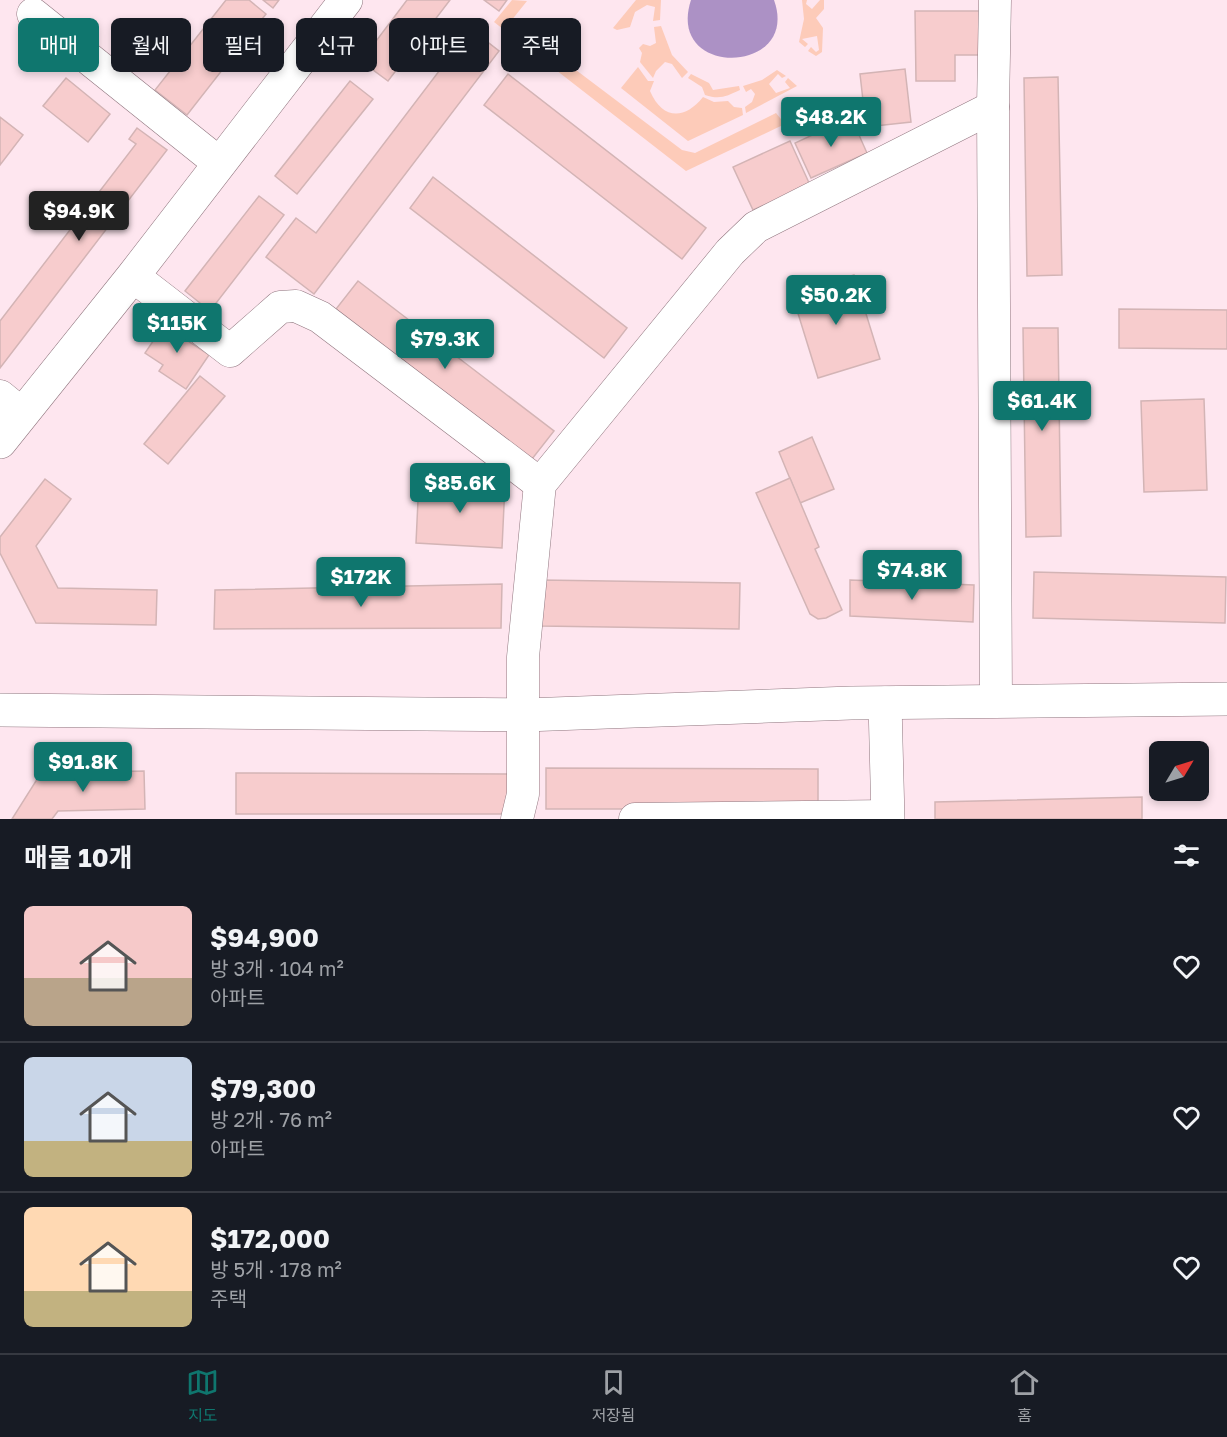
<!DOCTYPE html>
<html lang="ko">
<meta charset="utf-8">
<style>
:root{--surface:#171b24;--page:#20242c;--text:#f1f3f6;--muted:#9ea1a6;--line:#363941;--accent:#0f766e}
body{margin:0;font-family:"Golos Text","Noto Sans KR",sans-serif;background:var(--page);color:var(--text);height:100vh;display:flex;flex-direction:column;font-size:22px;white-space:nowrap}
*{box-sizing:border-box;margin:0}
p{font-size:20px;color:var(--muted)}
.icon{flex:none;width:33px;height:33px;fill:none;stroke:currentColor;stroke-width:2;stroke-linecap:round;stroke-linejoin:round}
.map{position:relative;height:819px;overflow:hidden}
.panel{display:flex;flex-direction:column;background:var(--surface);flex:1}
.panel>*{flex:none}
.hud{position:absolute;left:18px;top:18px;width:600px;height:54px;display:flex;gap:12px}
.needle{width:39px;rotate:52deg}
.controls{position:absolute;left:1149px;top:741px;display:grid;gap:12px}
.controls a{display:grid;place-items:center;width:60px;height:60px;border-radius:9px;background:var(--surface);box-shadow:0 3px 9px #0003;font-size:30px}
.price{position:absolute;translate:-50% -51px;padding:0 14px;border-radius:6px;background:var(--accent);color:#fff;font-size:20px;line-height:39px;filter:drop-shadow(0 2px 3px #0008)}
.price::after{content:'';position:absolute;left:50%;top:36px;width:18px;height:14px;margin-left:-9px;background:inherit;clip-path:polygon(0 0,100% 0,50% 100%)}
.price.selected{background:#222;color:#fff}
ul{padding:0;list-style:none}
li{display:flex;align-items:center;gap:18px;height:150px;padding:0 24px}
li+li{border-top:2px solid var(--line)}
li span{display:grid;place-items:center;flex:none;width:168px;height:120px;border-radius:9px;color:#555}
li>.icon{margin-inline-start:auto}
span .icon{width:72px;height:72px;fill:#fffc;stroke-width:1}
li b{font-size:26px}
h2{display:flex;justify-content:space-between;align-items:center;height:72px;padding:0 24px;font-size:26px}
.pill{padding:0 21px;border-radius:9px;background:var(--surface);box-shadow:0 3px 9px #0003;font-size:21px;line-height:54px}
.pill.selected{background:var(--accent);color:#fff}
.dock{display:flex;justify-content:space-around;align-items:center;height:84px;border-top:2px solid var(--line);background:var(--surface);font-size:16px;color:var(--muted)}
.dock a{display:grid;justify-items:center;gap:3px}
.dock .selected{color:var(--accent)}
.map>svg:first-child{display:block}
</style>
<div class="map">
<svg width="1227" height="819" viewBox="0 0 1227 819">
<rect width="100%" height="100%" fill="#fee6ef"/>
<!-- green -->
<g fill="#fdcbb9">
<path d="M512,0l15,1 -16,20 171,129 13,3 81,-40 9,11 -99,47 -192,-149z"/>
<path d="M636,0h25l-1,20 -7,1 2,-14 -8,-2 -12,7 -5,15 -13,3 -4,-2z"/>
<path d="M802,0h5l-1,4 6,5 8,-9h4v9l-8,9 7,10 -1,24 -6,4 -8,-5 3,-4 5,5 3,-2 -2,-14 -15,3 6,5 -3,3 -6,-5 5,-23z"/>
<path d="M661,26l11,29 16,17 -6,6 -10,-14 -7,-2 -9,9 -3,7 -13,-16 2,-9 -3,-5 4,-4 7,2 6,-3 -2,-16z"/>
<path d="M638,67l10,14h6l-4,10c12,28 34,30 53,6l11,5 14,-1 6,6 8,1 1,7 -55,26 -67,-53z"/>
<path d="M777,70l9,6 -4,2 -4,-4 -9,10 7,9 14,-5 -5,-6 3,-4 9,8 -51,27 -1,-6 7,-5 3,-8 -4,-5 -5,3 -3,-6 19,-6z"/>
<path d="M691,74l18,9 4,7 26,-4 1,4c-13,6 -20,10 -35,5l-3,-8 -14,-9z"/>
</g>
<!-- water -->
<path fill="#ac91c5" d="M691,0h83c27,75 -109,79 -83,0z"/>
<!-- building -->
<g fill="#f7cccd" stroke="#d3b4b5" stroke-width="1.5">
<path d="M226,0h23l17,14 -79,101 -32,-25z"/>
<path d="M263,0h16l-6,8z"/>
<path d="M407,0h43l-62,81 -27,-20z"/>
<path d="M484,0h23l-8,11z"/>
<path d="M915,11h66v44h-26v26h-39z"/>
<path d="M471,29l28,22 -185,243 -48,-37 30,-39 20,15z"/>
<path d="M905,69l6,53 -45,5 -6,-53z"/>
<path d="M508,74l198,154 -24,31 -198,-154z"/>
<path d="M1058,77l4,198 -35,1 -3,-198z"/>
<path d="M66,78l44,36 -22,28 -45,-36z"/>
<path d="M350,81l23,18 -76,95 -22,-18z"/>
<path d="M0,117l23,18 -23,30z"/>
<path d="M851,117l16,36 -56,25 -16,-35z"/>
<path d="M137,128l30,22 -167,218v-47l136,-177 -7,-5z"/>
<path d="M790,141l20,44 -57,25 -20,-43z"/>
<path d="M433,177l194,151 -23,30 -194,-150z"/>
<path d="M259,196l25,19 -74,96 -25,-20z"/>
<path d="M854,275l26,84 -62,19 -26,-84z"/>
<path d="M358,281l196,150 -22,28 -196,-150z"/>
<path d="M1119,309l108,1v39l-108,-1z"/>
<path d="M168,319l24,16 -4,6 21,14 -23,34 -27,-18 4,-6 -18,-12z"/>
<path d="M1023,328h35l3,208 -35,1z"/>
<path d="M200,376l25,20 -57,68 -24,-20z"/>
<path d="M1204,399l3,91 -63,2 -3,-91z"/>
<path d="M812,437l22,52 -34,14 -21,-51z"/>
<path d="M790,478l29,69 -4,2 27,61 -16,8 -8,1 -8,-5 -54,-121z"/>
<path d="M45,479l26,20 -35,47 22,42 99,2 -1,35 -120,-2 -36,-70v-16z"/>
<path d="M419,479l86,5 -3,64 -86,-5z"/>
<path d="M1034,572l192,5 -1,46 -192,-5z"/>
<path d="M541,580l199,3 -1,46 -198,-3z"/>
<path d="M850,580l124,5 -1,37 -123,-6z"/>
<path d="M502,584l-1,44 -287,1 1,-39z"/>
<path d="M546,768l272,1v40h-272z"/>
<path d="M144,771l1,38 -87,2 -6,8h-40l29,-46z"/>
<path d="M236,773l273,1 -1,40h-272z"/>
<path d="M1142,797v22h-207v-17z"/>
</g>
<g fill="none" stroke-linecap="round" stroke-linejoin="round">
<!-- minor casing -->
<g stroke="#90767f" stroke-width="33">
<g id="minor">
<path d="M995,0l-2,107 3,594"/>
<path d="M33,14l186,149"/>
<path d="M133,276l97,75 50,-44 16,-1 24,11 220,167"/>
<path d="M0,396l22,18"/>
<path d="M517,819l6,-25v-137l17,-173 190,-232 26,-25 237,-120"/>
<path d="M635,819l253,-3"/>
</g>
</g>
<!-- major casing -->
<g stroke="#90767f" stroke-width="34">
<g id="major">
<path d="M0,442l133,-166 213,-276"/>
<path d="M885,703l3,116"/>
<path d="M0,710l525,5 326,-12 376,-4"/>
</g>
</g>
<!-- minor -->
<use href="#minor" stroke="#fff" stroke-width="32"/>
<!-- major -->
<use href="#major" stroke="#fff" stroke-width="33"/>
</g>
</svg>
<div class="controls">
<a><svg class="needle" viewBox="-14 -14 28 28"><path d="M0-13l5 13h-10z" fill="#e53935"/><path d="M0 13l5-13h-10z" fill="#9ea1a6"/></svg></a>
</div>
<b class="price" style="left:831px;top:148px">$48.2K</b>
<b class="price selected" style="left:79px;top:242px">$94.9K</b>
<b class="price" style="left:836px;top:326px">$50.2K</b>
<b class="price" style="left:177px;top:354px">$115K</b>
<b class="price" style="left:445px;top:370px">$79.3K</b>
<b class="price" style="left:1042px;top:432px">$61.4K</b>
<b class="price" style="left:460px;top:514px">$85.6K</b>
<b class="price" style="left:912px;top:601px">$74.8K</b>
<b class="price" style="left:361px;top:608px">$172K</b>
<b class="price" style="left:83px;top:793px">$91.8K</b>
<div class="hud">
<a class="pill selected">매매</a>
<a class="pill">월세</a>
<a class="pill">필터</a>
<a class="pill">신규</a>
<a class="pill">아파트</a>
<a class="pill">주택</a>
</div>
</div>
<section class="panel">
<h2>매물 10개<svg class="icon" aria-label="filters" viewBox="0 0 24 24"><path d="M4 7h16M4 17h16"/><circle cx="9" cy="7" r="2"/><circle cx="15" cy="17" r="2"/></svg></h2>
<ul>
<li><span style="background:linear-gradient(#f6c9c9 60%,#b9a48a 0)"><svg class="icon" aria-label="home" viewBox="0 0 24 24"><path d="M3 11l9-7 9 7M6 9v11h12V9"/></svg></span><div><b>$94,900</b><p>방 3개 · 104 m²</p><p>아파트</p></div><svg class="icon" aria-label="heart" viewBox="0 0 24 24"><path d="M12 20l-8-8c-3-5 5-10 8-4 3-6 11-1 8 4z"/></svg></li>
<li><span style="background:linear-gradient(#c9d6e8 70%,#c2b280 0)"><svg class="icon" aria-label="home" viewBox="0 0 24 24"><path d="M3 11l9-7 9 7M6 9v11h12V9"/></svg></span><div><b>$79,300</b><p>방 2개 · 76 m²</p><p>아파트</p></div><svg class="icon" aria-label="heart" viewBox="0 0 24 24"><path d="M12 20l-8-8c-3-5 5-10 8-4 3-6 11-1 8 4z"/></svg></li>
<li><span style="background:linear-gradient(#ffd9b3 70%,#c2b280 0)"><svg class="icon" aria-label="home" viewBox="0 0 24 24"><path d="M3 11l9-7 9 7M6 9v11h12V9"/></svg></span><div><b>$172,000</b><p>방 5개 · 178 m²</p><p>주택</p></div><svg class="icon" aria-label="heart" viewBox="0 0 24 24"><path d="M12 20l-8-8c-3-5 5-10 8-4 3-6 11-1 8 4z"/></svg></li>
</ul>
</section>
<nav class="dock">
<a class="selected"><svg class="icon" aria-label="map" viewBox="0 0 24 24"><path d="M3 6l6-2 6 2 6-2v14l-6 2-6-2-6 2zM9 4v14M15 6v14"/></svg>지도</a>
<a><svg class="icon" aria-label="saved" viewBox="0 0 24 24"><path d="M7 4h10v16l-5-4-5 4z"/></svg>저장됨</a>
<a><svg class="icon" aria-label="home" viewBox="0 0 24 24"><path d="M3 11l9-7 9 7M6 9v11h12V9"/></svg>홈</a>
</nav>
